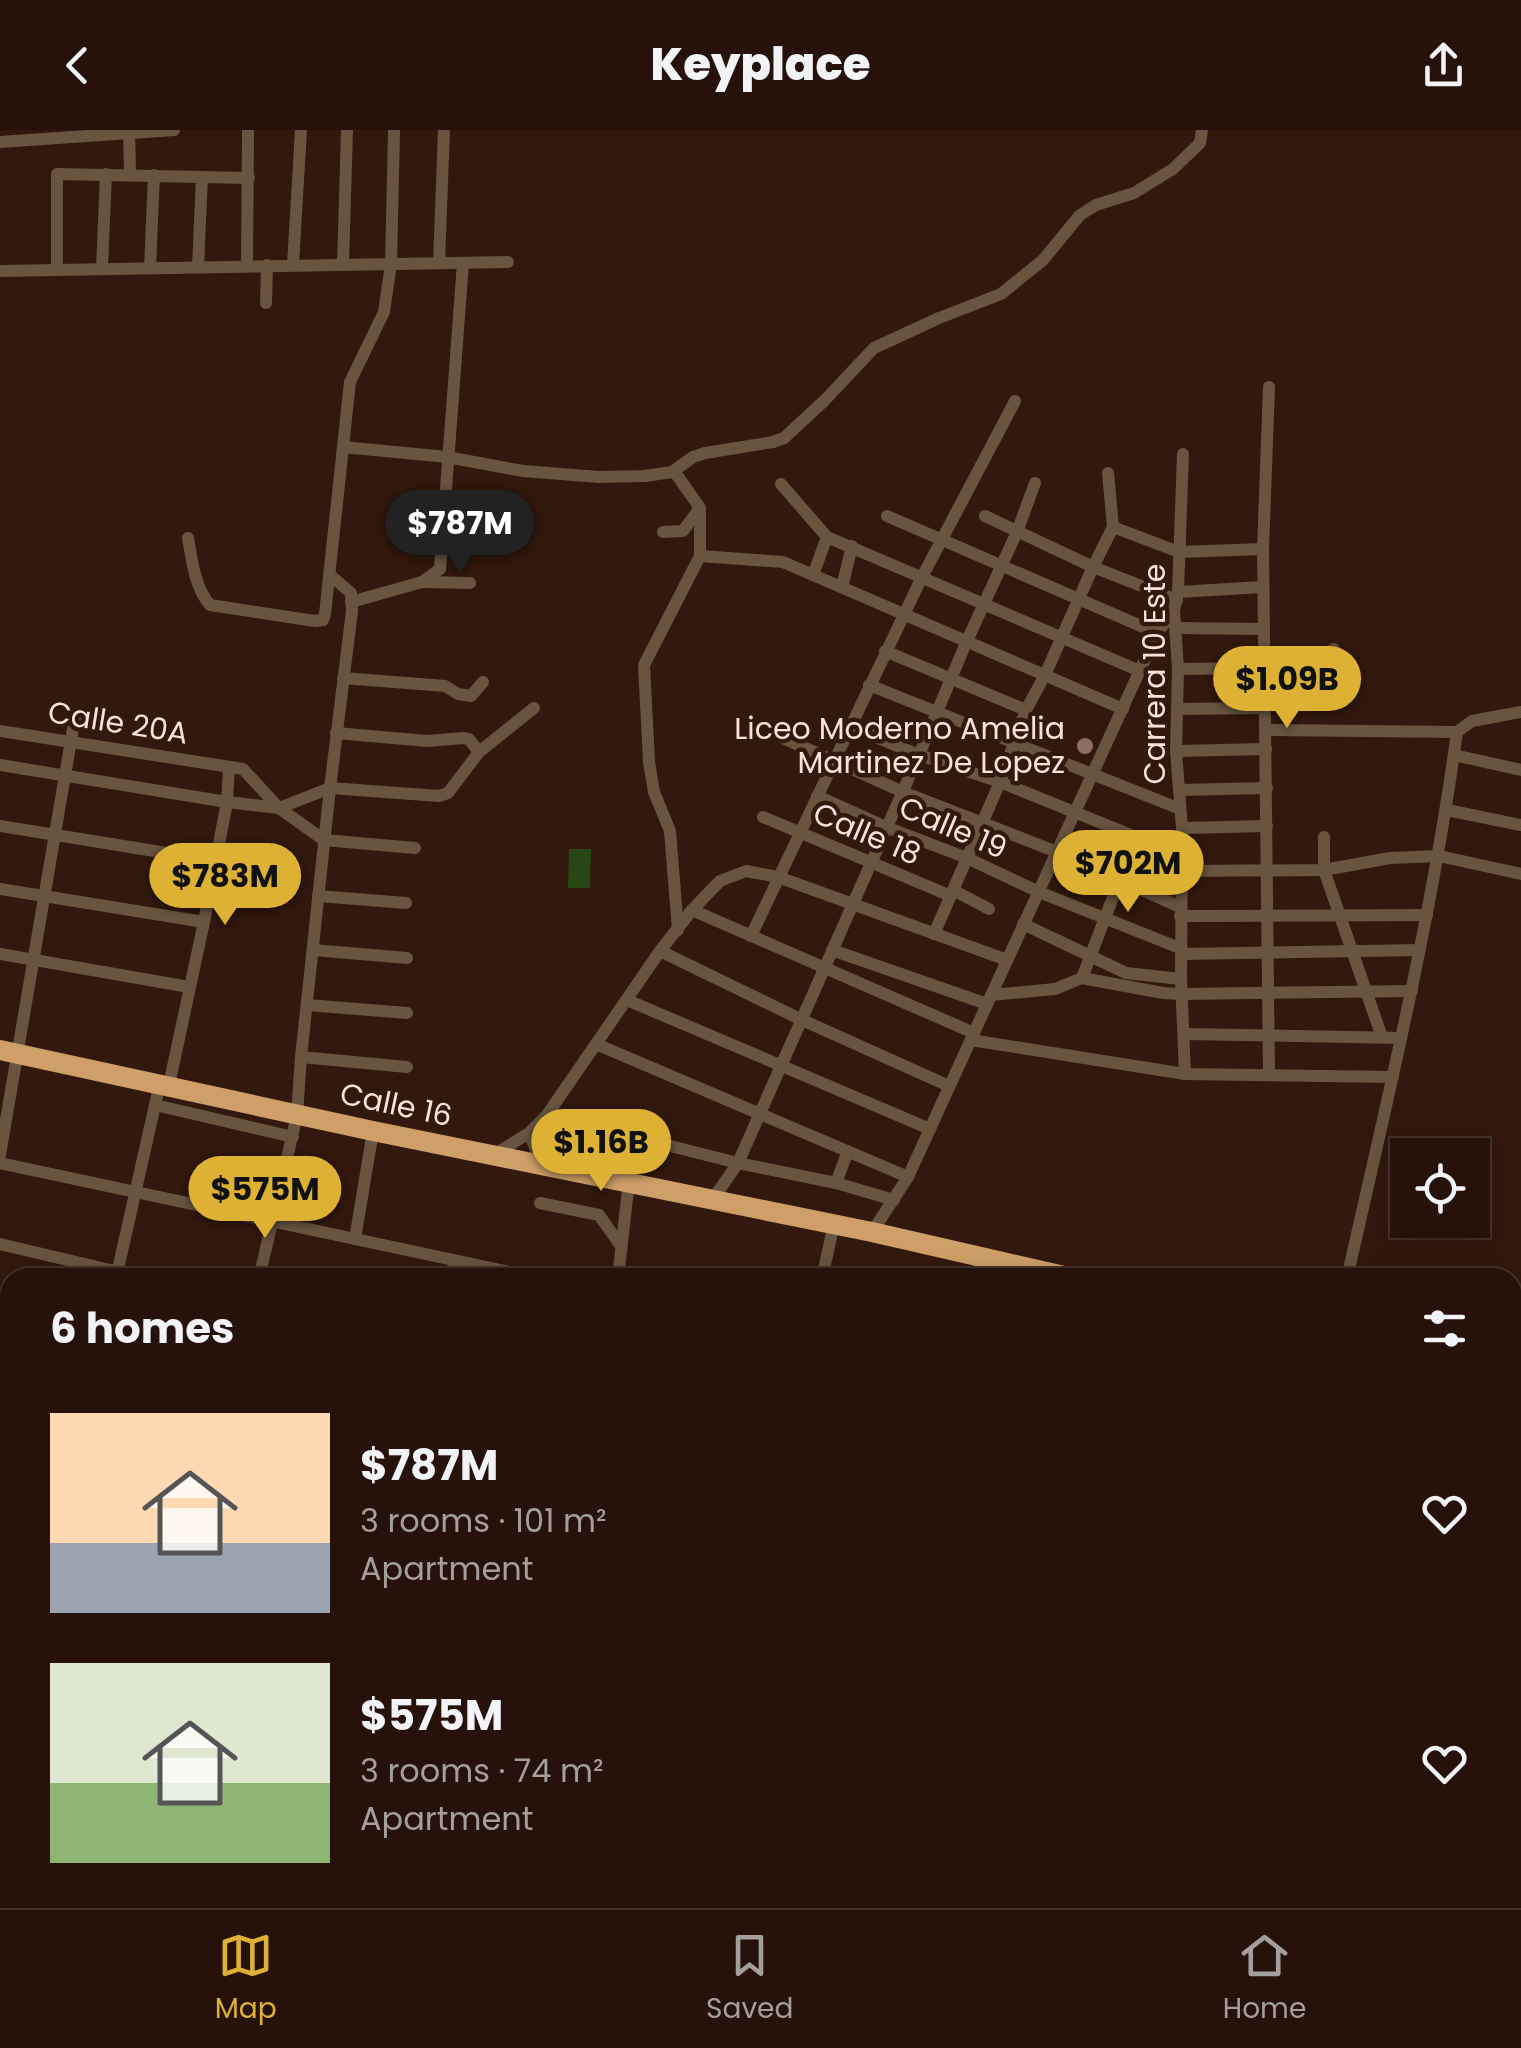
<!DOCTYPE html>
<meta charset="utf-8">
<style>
:root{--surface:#26120a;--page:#322018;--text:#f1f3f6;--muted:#a49e9c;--line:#42322b;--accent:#ddb133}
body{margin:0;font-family:Poppins,sans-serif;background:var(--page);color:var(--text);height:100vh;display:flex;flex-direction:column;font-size:38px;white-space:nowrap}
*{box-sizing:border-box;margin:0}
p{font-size:32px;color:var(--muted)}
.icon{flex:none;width:55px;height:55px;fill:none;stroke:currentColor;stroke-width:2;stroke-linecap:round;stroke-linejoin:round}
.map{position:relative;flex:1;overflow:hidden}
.panel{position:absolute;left:0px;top:1138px;width:1522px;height:642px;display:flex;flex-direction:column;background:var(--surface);border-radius:30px 30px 0 0;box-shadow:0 5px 25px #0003,0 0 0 2px var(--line)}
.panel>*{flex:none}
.fabs{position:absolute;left:1390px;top:1008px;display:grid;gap:20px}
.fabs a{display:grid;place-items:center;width:100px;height:100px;border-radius:0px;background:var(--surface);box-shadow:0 5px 25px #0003,0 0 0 2px var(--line);font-size:50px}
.price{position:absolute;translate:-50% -85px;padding:0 22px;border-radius:35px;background:var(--accent);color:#111;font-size:32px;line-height:65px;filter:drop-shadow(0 2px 5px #0008)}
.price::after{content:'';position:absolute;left:50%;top:60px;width:30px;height:22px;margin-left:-15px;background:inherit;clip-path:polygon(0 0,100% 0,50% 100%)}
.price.active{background:#222;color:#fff}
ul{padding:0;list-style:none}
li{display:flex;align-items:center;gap:30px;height:250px;padding:0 50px}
li span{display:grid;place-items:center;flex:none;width:280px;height:200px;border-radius:0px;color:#555}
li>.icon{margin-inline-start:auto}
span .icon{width:120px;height:120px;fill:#fffc;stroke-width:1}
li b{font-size:42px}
h2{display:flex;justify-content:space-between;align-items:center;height:120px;padding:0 50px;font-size:42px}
header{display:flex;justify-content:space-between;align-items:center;height:130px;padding:0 50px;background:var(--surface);font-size:45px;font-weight:800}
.dock{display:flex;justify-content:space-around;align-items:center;height:140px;border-top:2px solid var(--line);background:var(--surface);font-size:28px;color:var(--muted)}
.dock a{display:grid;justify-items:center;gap:5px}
.dock .active{color:var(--accent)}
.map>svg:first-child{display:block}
</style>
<header><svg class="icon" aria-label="back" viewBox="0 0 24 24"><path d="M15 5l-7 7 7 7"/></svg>Keyplace<svg class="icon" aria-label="share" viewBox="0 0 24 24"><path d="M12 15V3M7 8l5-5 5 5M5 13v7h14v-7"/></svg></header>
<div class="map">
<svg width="1521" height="1778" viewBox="0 0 1521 1778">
<rect width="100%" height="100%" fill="#32180d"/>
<!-- green -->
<path fill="#274715" d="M569,719h22l-1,39h-22z"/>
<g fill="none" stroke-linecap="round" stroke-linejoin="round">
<!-- minor -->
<g stroke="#685540" stroke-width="12">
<path d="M129,0l1,44"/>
<path d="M0,12l174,-12"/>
<path d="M439,133l5,-133"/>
<path d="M343,134l4,-134"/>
<path d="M293,135l8,-135"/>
<path d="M198,136l4,-89"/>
<path d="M247,136l1,-136"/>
<path d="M102,137l4,-93"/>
<path d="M150,137l4,-92"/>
<path d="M57,138v-94l192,4"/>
<path d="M0,141l508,-9"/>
<path d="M266,173l1,-38"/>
<path d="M343,317l104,10 76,14 76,6 46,-1 27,-4 21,-15 12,-4 68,-11 11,-4 40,-37 50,-53 65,-30 62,-24 42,-34 37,-45 16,-10 38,-12 39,-24 27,-26 2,-13"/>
<path d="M1183,324l-5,138 -4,19 4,58 -2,82 6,77 -1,151 4,95"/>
<path d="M674,341l26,37v48l83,6 340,147"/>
<path d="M781,354l46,53 313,134"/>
<path d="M887,386l270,117"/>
<path d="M985,386l108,51 84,33"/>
<path d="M1113,397l66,25 84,-3"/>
<path d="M663,402l20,-1 16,-22"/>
<path d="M188,408c4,23 7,50 22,67l105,16 8,-1 2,-6 25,-232 34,-70 7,-48 3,-134"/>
<path d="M813,445l14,-38"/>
<path d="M425,452l45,1"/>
<path d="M842,457l10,-41"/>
<path d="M1178,462l85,-5"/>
<path d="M351,472l71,-20 18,-13 23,-306"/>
<path d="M1176,498l88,1"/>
<path d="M885,521l141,59"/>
<path d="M1178,539l87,-1"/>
<path d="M343,548l102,8 13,8 13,2 12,-14"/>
<path d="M869,555l311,124"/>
<path d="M1265,561l69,-42"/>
<path d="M1177,579l88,-1"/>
<path d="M849,596l70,29 81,27 136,55 45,20"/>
<path d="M1266,600l191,2 15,-11 49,-9"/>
<path d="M0,601l243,38 36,39 45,32 91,8"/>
<path d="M336,603l91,8 36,-3 6,1 10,13"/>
<path d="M783,608l120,54 154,60 123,55"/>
<path d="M1176,621l90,-2"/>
<path d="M1454,625l67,15"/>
<path d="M0,635l227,37 52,6 51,-20 109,8 9,-3 31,-41 55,-44"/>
<path d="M1179,660l88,-2"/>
<path d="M817,666l69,31 81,31 72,34 143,57"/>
<path d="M1447,680l74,15"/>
<path d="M763,687l188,79"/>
<path d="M0,696l216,35"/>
<path d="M1182,698l85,-2"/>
<path d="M1324,707v33l58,167"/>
<path d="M1181,741l143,-1 66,-12 49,-2 82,18"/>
<path d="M0,759l204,33"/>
<path d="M953,760l36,19"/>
<path d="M318,766l88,7"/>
<path d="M692,780l282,123"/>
<path d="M1180,786l247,-1"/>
<path d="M1023,794l103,49 55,6"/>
<path d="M678,800l-8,-99 -16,-39 -5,-30 -5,-97 56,-109"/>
<path d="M934,804l66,-152 26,-72 19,-35 48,-108 20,-40 -5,-54"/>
<path d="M751,806l170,-357 94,-178"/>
<path d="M313,820l94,8"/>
<path d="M832,820l155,54"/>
<path d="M660,821l140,68 149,67"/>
<path d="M0,824l189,33"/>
<path d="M1182,824l238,-4"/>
<path d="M1082,848l54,-141"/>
<path d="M991,865l64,-6 27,-11 81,15 18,1 231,-3"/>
<path d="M627,870l303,129"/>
<path d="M307,875l100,8"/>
<path d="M1184,904l217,4"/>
<path d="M971,910l214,34 208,3"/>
<path d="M596,914l312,133"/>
<path d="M301,927l106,10"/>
<path d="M1269,945l-6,-526 6,-162"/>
<path d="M169,955l35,-163 23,-120 2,-35"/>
<path d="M155,975l138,32"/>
<path d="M547,985l191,48 98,20 58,17"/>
<path d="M529,1003l13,32"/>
<path d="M495,1024l34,-21 18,-18 113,-164 32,-41 28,-29 26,-10 32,6 229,83"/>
<path d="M0,1025l75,-438"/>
<path d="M0,1033l538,115"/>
<path d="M836,1053l12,-32"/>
<path d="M713,1069l25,-36 181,-408 47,-112 51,-111 18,-49"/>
<path d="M540,1073l59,12 22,31"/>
<path d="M872,1102l36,-55 249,-544 17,-22"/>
<path d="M355,1109l18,-108"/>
<path d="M0,1114l144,34"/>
<path d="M116,1148l44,-195"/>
<path d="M259,1148l38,-163 4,-58 29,-269 22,-177 -1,-18 -21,-18"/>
<path d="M447,1148l11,-17"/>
<path d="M618,1148l11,-97"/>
<path d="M822,1148l12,-54"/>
<path d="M1347,1148c41,-181 85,-362 110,-546"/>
<path d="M0,1202h10"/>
<path d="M0,1340l10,-1"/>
<path d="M1512,1383l8,1"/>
<path d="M0,1416h10"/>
<path d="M1512,1491h9"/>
<path d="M3,1508l7,22"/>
<path d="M1512,1540h9"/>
<path d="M1512,1585h9"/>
<path d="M0,1586l10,-2"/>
<path d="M1512,1634h9"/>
<path d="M0,1659l10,-2"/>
<path d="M1512,1681l9,-1"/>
<path d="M0,1733l10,-2"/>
<path d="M71,1770l2,8"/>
<path d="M876,1770l2,8"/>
<path d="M1457,1770l1,8"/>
<path d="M142,1778l39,-8"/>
</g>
<!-- highway -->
<g stroke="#ce9f68" stroke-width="20">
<path d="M0,920l373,81 499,101 201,46"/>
<path d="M1512,1237l9,1"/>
</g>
</g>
<!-- markers -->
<circle fill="#8d6e63" stroke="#32180d" stroke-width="4" cx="1085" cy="616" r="10"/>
<g text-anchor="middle" stroke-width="9" stroke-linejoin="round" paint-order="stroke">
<!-- street labels -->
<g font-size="30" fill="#f6e3db" stroke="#32180d">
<text transform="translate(1155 544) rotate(-90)" y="10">Carrera 10 Este</text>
<text transform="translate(118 593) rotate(9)" y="10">Calle 20A</text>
<text transform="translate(953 698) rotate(23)" y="10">Calle 19</text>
<text transform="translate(867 704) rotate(23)" y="10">Calle 18</text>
<text transform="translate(396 975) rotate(12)" y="10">Calle 16</text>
</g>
<!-- poi labels -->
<g font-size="30" fill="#f6e3db" stroke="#32180d" text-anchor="end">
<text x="1065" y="609">Liceo Moderno Amelia<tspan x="1065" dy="34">Martinez De Lopez</tspan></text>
</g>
</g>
</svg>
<div class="fabs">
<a><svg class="icon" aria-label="locate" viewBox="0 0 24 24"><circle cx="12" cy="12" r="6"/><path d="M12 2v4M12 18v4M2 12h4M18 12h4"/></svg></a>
</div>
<b class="price active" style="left:460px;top:445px">$787M</b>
<b class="price" style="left:1287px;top:601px">$1.09B</b>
<b class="price" style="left:1128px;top:785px">$702M</b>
<b class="price" style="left:225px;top:798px">$783M</b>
<b class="price" style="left:601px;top:1064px">$1.16B</b>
<b class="price" style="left:265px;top:1111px">$575M</b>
<section class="panel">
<h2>6 homes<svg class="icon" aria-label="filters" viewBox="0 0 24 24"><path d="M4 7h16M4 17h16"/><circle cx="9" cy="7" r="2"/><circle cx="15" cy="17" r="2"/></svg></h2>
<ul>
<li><span style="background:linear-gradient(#ffd9b3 65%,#9aa5b1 0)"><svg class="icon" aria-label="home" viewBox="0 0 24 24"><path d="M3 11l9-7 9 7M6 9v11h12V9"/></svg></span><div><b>$787M</b><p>3 rooms · 101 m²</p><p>Apartment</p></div><svg class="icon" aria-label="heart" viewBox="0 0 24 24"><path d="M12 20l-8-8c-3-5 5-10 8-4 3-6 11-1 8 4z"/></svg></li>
<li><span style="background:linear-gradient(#dfe7d0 60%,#8fb573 0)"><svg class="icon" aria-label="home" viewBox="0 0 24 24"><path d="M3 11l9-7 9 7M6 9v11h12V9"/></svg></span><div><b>$575M</b><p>3 rooms · 74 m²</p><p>Apartment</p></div><svg class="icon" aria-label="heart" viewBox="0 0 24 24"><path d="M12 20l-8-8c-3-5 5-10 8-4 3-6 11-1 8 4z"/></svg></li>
</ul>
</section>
</div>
<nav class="dock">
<a class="active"><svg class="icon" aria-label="map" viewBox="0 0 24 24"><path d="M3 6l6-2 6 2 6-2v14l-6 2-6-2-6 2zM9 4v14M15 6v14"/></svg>Map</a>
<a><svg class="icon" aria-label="saved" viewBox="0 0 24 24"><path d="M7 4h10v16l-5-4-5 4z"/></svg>Saved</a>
<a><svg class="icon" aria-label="home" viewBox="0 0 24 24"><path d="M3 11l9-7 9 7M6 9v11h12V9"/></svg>Home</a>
</nav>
